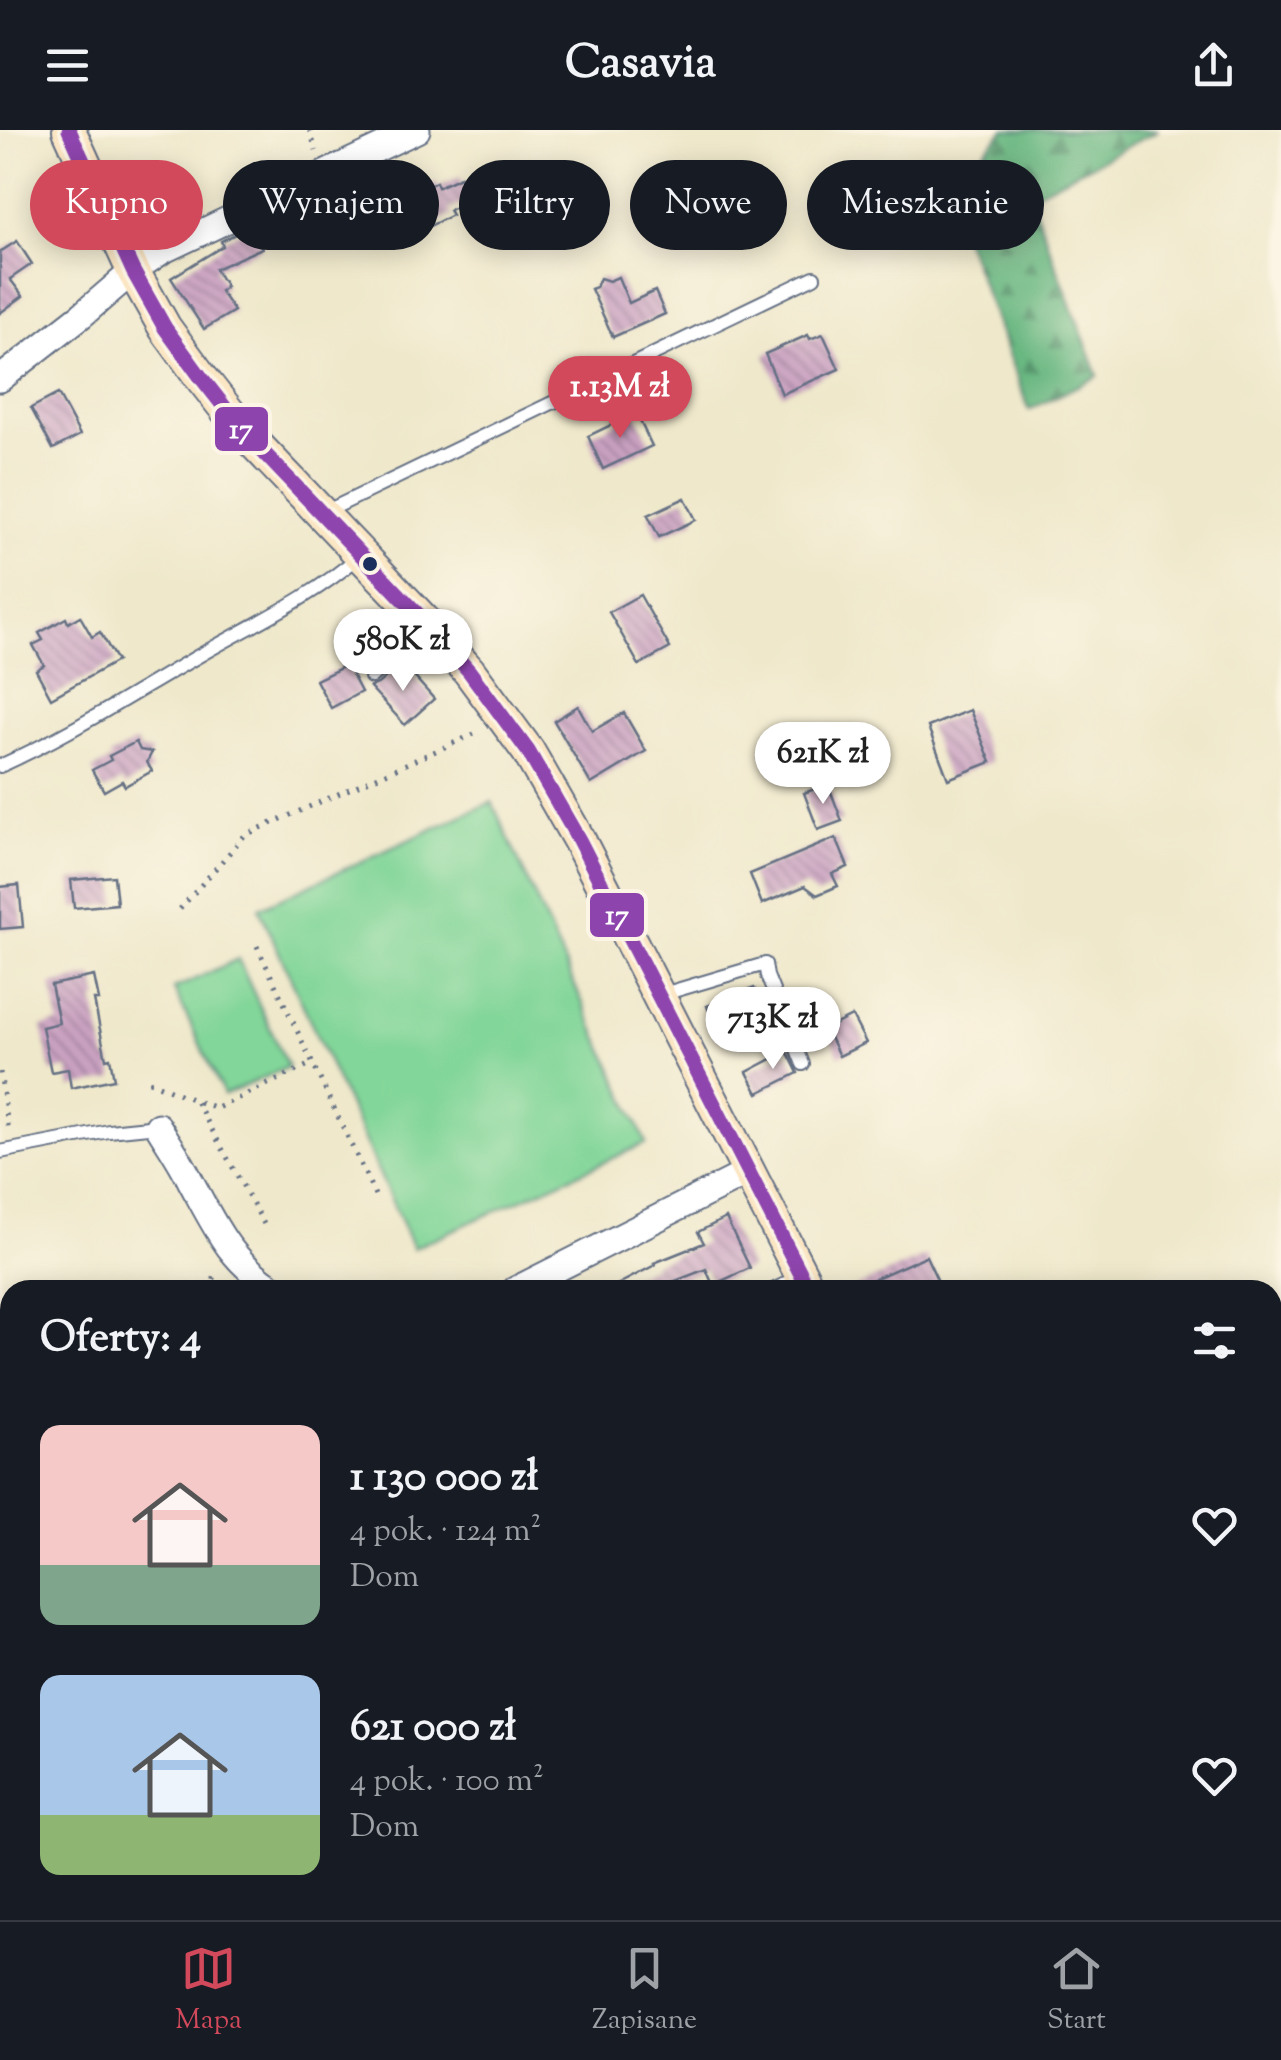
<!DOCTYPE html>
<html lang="pl">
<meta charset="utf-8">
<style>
:root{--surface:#171b24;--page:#242831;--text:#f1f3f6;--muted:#9ea1a6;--line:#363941;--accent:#d1495b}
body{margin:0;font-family:"Sorts Mill Goudy",serif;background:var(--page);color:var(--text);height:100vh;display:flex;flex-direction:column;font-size:38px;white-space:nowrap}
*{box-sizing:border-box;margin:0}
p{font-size:32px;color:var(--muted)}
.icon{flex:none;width:55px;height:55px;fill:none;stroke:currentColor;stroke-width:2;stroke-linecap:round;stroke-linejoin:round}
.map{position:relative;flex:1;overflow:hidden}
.panel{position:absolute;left:0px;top:1150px;width:1282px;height:640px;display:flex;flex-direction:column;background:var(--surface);border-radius:30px 30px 0 0;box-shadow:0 5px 25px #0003}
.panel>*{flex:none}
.top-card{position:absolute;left:30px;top:30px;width:1222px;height:90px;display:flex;gap:20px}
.price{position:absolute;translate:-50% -85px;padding:0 22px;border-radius:35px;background:#fff;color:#222;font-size:32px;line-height:65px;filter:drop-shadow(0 2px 5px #0008)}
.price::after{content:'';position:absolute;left:50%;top:60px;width:30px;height:22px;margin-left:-15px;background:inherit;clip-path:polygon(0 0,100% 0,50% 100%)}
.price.current{background:var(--accent);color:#fff}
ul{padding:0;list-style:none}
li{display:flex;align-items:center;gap:30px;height:250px;padding:0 40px}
li span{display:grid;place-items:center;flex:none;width:280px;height:200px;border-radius:20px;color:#555}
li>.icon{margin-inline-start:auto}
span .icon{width:120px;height:120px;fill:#fffc;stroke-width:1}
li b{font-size:42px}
h2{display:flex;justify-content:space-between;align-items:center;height:120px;padding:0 40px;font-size:42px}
.pill{padding:0 35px;border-radius:45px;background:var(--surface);box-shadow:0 5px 25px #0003;font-size:35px;line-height:90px}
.pill.current{background:var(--accent);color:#fff}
header{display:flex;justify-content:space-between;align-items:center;height:130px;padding:0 40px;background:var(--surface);font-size:45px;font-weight:700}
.tab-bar{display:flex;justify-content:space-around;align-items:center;height:140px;border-top:2px solid var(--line);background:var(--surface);font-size:28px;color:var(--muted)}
.tab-bar a{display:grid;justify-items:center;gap:5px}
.tab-bar .current{color:var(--accent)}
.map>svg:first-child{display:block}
</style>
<header><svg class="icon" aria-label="menu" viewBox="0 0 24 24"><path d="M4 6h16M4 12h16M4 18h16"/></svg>Casavia<svg class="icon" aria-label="share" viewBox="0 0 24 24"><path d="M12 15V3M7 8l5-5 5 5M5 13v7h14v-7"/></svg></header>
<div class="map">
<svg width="1281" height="1790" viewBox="0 0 1281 1790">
<defs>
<pattern id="forest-firs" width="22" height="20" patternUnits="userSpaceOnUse" patternTransform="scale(2.5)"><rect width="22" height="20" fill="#69b781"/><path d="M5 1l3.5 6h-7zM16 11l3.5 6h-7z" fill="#56956d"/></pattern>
<pattern id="building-back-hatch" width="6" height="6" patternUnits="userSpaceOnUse" patternTransform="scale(2.5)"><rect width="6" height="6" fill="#caa2c1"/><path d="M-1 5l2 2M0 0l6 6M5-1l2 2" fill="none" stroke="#a384a0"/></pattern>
</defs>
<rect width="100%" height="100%" fill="#fcf5e5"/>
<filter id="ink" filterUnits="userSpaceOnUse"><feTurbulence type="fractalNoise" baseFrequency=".01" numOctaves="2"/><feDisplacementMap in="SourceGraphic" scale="20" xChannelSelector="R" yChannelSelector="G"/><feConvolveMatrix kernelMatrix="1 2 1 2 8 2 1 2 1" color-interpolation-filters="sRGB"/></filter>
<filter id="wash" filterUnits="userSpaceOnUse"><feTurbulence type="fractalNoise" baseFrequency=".0048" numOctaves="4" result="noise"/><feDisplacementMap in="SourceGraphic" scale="40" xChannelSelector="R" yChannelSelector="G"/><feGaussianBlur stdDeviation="2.25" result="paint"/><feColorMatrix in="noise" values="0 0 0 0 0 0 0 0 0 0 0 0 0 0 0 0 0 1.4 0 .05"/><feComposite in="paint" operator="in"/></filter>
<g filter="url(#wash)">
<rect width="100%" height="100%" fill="#efe8cb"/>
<!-- grass -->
<g fill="#82d699" stroke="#4e827c" stroke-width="2.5">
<path d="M492,672l154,341 -233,105 -154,-340z"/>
<path d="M238,829l50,108 -64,28 -50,-106z"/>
</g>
<!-- forest -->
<g fill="url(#forest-firs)" stroke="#427370" stroke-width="2.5">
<path d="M1004,0h155l-129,66 68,180 -69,34 -82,-218z"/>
<path d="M0,1656l10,8v116h301l42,5 141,-5 1,10h-480l-3,-5 -12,-8z"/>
</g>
<g id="blocks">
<!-- building -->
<g fill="url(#building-back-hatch)">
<path d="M460,47l11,23 -22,10 3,5 -37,18 -4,-9 -6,-2 -3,-8 2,-5 -5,-9 37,-18 2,5z"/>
<path d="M252,96l10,22 -47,21 11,18 -6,4 14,20 -30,18 -33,-51 52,-32 -2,-5z"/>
<path d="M17,111l15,23 -22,15 13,17 -23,17v-61z"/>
<path d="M618,147l11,26 26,-12 10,23 -52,23 -22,-48 5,-2 4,-9 9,3z"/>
<path d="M823,204l16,35 -57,25 -17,-40 43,-19 2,4z"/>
<path d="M58,264l22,41 -27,14 -22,-41z"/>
<path d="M636,283l16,33 -49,23 -15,-33z"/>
<path d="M685,368l11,22 -37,17 -11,-22z"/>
<path d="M640,465l30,53 -31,17 -30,-53z"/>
<path d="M80,486l12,21 8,-5 17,29 -66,37 -15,-28 8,-5 -11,-20 10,-5 -4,-7 27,-15 2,5z"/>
<path d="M402,533l32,36 -29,26 -35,-38 8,-3z"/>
<path d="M347,535l14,27 -30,16 -15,-28z"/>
<path d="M578,576l14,25 32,-18 22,38 -55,33 -37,-63z"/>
<path d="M970,580l21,52 -43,17 -20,-52z"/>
<path d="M136,612l4,8 12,2 -5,10 5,9 -27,15 -3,-5 -18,10 -12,-21 19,-10 -2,-4z"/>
<path d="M828,654l14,37 -24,9 -14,-37z"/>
<path d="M836,708l12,29 -16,7 6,12 -21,9 -12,-9 -43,18 -12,-30z"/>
<path d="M114,746l3,28 -43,4 -3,-28z"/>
<path d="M19,755l4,42 -23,2v-42z"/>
<path d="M94,846l5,24h-5l12,59 4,-1 4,21 -43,9 -3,-19 -17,3 -9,-45 17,-4 -8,-38z"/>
<path d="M754,858l9,25 -47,18 -9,-25z"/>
<path d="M852,886l14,27 -27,13 -13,-27z"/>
<path d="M787,921l11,22 -40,20 -11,-21z"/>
<path d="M726,1088l24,50 -37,17 -7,-16 -54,21h-45l48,-25 -1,-2 50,-20 -6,-11z"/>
<path d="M926,1126l16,34h-93z"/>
</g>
</g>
</g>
<g filter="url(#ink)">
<use href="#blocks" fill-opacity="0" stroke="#657084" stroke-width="2.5"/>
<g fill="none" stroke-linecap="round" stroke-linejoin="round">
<!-- lane casing -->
<g stroke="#657084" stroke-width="16">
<g id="lane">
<path d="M323,383l491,-236"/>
<path d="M371,547l57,-52"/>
<path d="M0,636c70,-31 135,-74 202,-112 52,-30 111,-57 156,-97"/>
<path d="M660,865l105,-31 2,12 36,88"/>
<path d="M0,1022l109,-21 49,-5"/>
<path d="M773,1160l29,-14"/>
</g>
</g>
<!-- street casing -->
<g stroke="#657084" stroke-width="29">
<g id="street">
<path d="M0,249l82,-64 51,-44 29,-20 255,-121"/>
<path d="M158,996c11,18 23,35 32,54 25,46 39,80 86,110"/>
<path d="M515,1160l234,-118"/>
</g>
</g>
<!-- secondary casing -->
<g stroke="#657084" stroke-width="36">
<g id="secondary">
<path d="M69,0l64,141 32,57 35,48 44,56 184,193 41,46 59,80 51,89 230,450"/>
<path d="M1005,1780l2,10"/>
</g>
</g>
<!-- path -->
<g stroke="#657084" stroke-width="5" stroke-dasharray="2.5 8" stroke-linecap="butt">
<path d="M310,0l6,21"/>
<path d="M180,779l65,-74 236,-104"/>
<path d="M257,816l118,249"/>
<path d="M0,942l9,60"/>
<path d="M149,951l47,20 68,123"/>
<path d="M199,972l18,6 96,-45"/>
<path d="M211,1160l5,-19"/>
<path d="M0,1288l10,-3"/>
</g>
<!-- lane -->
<use href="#lane" stroke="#fff" stroke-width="12"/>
<!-- street -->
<use href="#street" stroke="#fff" stroke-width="25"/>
<!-- secondary -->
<use href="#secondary" stroke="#fbe6c4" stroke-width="32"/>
<!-- bus-1 casing -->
<g stroke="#fcf5e5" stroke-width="22">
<path id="bus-1" d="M69,0l64,141 32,57 35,48 44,56 184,193 41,46 59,80 51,89 230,450"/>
</g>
<!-- bus-1 -->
<use href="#bus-1" stroke="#8e44ad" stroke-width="15"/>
</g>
</g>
<!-- markers -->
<circle fill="#1b2f5e" stroke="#fcf5e5" stroke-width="4" cx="370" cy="434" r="9"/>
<g stroke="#fcf5e5" stroke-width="4">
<rect x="213" y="275" width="57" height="48" rx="10" fill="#8e44ad"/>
<rect x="588" y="761" width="58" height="48" rx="10" fill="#8e44ad"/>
</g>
<g font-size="28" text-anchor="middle" font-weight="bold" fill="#fff">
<text x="241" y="308">17</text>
<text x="617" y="794">17</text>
</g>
</svg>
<b class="price current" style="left:620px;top:311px">1.13M zł</b>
<b class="price" style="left:403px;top:564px">580K zł</b>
<b class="price" style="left:823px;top:677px">621K zł</b>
<b class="price" style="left:773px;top:942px">713K zł</b>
<div class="top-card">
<a class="pill current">Kupno</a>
<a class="pill">Wynajem</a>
<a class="pill">Filtry</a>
<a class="pill">Nowe</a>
<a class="pill">Mieszkanie</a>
</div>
<section class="panel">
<h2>Oferty: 4<svg class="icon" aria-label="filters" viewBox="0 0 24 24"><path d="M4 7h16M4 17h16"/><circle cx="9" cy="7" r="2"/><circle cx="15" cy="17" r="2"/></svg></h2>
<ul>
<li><span style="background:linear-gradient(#f6c9c9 70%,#7fa58c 0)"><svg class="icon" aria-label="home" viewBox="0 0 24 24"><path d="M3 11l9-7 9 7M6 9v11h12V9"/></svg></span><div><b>1 130 000 zł</b><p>4 pok. · 124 m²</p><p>Dom</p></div><svg class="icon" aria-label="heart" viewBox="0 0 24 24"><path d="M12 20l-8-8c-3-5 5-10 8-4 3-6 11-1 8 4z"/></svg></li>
<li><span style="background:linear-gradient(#a9c7e8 70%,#8fb573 0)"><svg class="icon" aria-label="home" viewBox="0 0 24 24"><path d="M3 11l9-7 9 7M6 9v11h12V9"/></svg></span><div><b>621 000 zł</b><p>4 pok. · 100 m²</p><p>Dom</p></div><svg class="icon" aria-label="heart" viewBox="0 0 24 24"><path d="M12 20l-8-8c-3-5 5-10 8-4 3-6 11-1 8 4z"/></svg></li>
</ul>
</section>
</div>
<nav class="tab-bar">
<a class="current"><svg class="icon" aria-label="map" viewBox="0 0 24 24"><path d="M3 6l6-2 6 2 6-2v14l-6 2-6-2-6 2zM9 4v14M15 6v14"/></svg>Mapa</a>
<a><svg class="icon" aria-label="saved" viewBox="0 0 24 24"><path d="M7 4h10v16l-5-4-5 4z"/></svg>Zapisane</a>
<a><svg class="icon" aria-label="home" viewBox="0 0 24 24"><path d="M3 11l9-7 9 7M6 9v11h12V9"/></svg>Start</a>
</nav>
